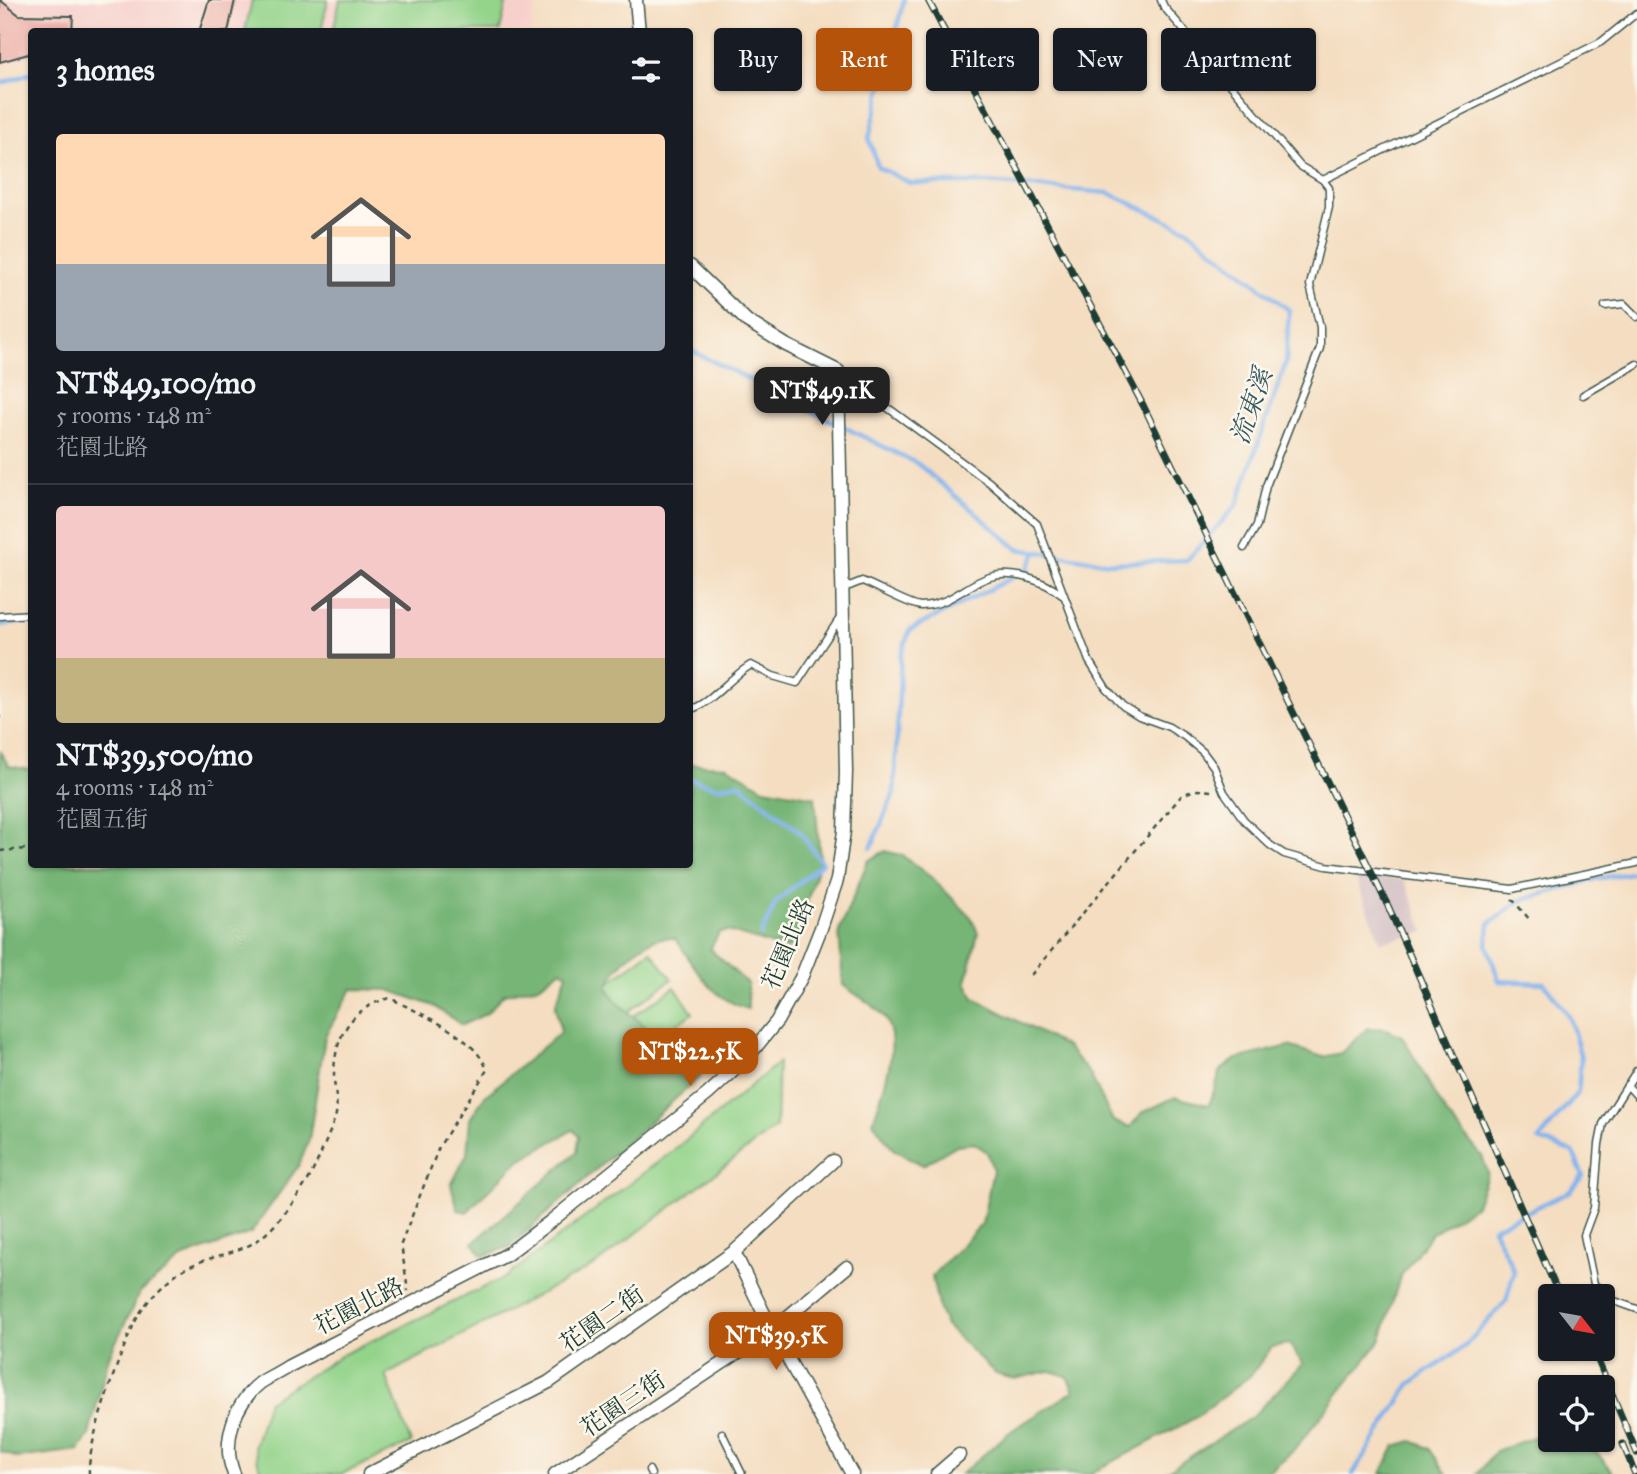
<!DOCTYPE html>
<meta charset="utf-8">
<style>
:root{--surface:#171b24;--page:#242831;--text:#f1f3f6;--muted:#9ea1a6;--line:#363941;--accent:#b45309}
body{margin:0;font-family:"IM FELL Great Primer","Noto Serif TC",serif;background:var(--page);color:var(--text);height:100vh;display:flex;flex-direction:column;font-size:26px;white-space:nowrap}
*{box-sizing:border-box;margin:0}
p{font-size:23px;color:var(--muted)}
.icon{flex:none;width:38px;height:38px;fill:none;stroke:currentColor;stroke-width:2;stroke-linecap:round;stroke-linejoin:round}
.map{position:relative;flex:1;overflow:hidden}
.details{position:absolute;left:28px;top:28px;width:665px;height:840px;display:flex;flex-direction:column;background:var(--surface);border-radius:7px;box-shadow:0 2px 5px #0004}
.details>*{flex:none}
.top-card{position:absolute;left:714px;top:28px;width:665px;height:63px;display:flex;gap:14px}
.needle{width:46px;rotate:121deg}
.controls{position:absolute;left:1538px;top:1284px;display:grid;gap:14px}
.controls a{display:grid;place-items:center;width:77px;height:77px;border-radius:7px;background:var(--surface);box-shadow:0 2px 5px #0004;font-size:35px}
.price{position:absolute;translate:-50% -60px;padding:0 16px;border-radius:14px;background:var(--accent);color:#fff;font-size:23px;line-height:46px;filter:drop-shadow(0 2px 4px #0008)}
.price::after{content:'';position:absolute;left:50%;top:42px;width:21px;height:16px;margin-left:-10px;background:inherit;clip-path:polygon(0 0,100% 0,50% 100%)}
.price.active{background:#222;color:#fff}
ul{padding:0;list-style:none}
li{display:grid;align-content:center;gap:14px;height:371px;padding:0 28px}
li+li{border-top:2px solid var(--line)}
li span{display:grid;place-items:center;height:217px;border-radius:7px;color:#555}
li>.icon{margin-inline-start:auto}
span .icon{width:126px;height:126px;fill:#fffc;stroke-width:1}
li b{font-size:30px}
h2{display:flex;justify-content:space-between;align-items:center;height:84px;padding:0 28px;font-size:30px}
.tag{padding:0 24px;border-radius:7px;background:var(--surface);box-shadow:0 2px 5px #0004;font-size:24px;line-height:63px}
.tag.active{background:var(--accent);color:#fff}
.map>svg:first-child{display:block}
</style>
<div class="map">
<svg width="1637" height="1474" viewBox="0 0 1637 1474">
<rect width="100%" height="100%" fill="#fbf7ec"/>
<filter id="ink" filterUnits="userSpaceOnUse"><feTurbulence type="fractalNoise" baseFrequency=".0143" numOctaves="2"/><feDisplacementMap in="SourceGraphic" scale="14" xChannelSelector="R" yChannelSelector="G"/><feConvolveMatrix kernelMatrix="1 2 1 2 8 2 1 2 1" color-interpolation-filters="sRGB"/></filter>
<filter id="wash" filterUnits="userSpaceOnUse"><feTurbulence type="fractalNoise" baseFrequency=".00686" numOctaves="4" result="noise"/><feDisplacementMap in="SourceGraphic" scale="28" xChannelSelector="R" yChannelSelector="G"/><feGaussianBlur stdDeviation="1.57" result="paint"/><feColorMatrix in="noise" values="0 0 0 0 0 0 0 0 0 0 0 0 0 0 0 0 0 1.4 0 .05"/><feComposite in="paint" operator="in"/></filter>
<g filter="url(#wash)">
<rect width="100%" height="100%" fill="#f4ddc0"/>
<!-- built -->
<path fill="#f7d0cc" d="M0,0h538l-7,23 2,8 -501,1 -1,25 -31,8z"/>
<!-- industrial -->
<path fill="#d2bec3" d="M1354,875l50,5 21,52 -44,10z"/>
<!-- green -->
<g fill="#93d38a" stroke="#59885f" stroke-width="2">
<path d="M252,0h76l-7,31h-76z"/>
<path d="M340,0h167l-7,31h-167z"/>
<path d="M651,951l21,28 -55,41 -21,-28z"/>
<path d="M675,987l18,26 -56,39 -18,-26z"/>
<path d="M778,1063l-2,64 -181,138 -209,110 25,68 -69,31h-81l-7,-28 14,-45 76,-47 162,-77 168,-127z"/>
</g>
<!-- forest -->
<g fill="#76b576" stroke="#4a7955" stroke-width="2">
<path d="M0,752l9,14 22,4 1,94h658v-100l37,2 37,22 51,9 5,62 -26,86 -8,4 -58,-18 -9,2 -9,16 38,35v25c-37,-10 -52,-40 -72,-70 -27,-8 -60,25 -69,48l9,14 85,75 -192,171 -26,9 -10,-13 104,-91 2,-16 -6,-6 -55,31 -51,51 -9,-2 -7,-25 16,-31 3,-35 14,-22 77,-65 -6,-26 12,-32 -7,-4 -21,16 -35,8 -18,20 -24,11 -28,-19 -45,-16 -37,-1 -27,47 -16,104 -10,25 -48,68 -67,24 -44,35 -31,64 -20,79 -10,15 -62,8 -17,-7z"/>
<path d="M885,851l18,5 29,22 39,39 7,16 -12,49 8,16 93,49 23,27 23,47 17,6 12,-14 33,-16 34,8 12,-35 15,-11 53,-13 34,11 18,-4 27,-25 18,1 16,7 45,79 35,41 6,17 -12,32 -45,29 -31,43 -19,63 -87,110 -28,24h-103l89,-57 51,-53 -14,-20 -17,3 -21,28 -56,43 -105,56h-129l50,-43 63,-40 -7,-15 -17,-5 -36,8 -18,-5 -50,-48 -7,-16 -7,-34 50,-52 11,-54 -6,-18 -13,-9 -17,2 -34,20 -29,-15 -21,-28c8,-28 31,-81 10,-107 -9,-11 -28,-20 -40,-30l-4,-54 29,-70z"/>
<path d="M1550,1431v9h37l27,34h-137l19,-23z"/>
<path d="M1412,1441l17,7 18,26h-66l14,-28z"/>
</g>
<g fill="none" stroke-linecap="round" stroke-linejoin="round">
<!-- stream -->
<g stroke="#81b3ed" stroke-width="4.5">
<path d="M0,84l32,-11"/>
<path d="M690,350l228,114 100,85 93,14 76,-3 50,-55 49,-143 3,-52 -103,-81 -77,-36 -121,-10h-78l-32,-16 -9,-29 35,-138"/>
<path d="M0,625l32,-4"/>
<path d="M690,779l27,8 22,-4 61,49 22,31 -46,39 -15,33"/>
<path d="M871,848l23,-55 7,-138 9,-25 117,-60 10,-19"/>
<path d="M1353,1474l57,-90 55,-38 41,-45 8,-30 -21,-43 78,-37 12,-15 -10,-24 -34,-12 39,-48 3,-34 -11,-40 -26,-35 -45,-2 -12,-36 2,-21 30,-23 76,-22 42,-7"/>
</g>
</g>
<g id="blocks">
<!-- building -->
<g fill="#ebaba3">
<path d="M0,0l19,15 54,1 -1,16h-40v21l-32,9z"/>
<path d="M209,0h26l-7,32h-29z"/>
</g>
</g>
</g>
<g filter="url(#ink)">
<use href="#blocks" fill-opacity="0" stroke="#3f5549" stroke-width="2"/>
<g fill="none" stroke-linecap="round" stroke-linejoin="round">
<!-- service casing -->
<g stroke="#3f5549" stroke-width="9">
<g id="service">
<path d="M1161,0l3,7 136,159 23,14 6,8v19l-19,78 10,42v21l-54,138 -9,39 -13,23"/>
<path d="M1323,180l278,-138 36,-29"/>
<path d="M1605,306l19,-2 13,13"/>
<path d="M839,372l150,110 48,42 52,137 17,27 17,18 16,10 30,11 16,10 18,15 11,15 10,25 20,28 26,25 14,9 42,12 186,23 125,-26"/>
<path d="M1583,395l54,-31"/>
<path d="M842,589l20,-8c14,5 49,25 59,25 30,-1 45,-22 69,-29 23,-7 55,4 72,18"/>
<path d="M0,616l32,-2"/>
<path d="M690,709c18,-2 42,-34 61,-44l22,11 24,7 43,-65"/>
<path d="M1637,1070l-34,54 -4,20 -5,64 -10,27 10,49 15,15 28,10"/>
<path d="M1627,1085l10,11"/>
<path d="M722,1433l20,41"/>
<path d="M649,1470l2,4"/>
</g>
</g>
<!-- minor casing -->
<g stroke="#3f5549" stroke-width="15">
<g id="minor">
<path d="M636,0l3,32"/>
<path d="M734,1252l38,78 80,144"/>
<path d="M234,1474c-13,-31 0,-70 26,-91 9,-6 20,-11 29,-17l217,-111 45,-34 157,-127 38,-35 31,-38 25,-45 19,-48 16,-48 7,-49 2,-59 -8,-401 -52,-26 -39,-24 -57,-55"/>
<path d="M369,1474l180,-92 185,-130 99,-91"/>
<path d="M555,1474l217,-144 75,-63"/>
<path d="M937,1474l22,-19"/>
</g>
</g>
<!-- path -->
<g stroke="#3f5549" stroke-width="2.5" stroke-dasharray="5 5" stroke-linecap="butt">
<path d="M0,717h1"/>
<path d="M0,851l25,-2"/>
<path d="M1512,899l18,21"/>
<path d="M1031,975l151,-180 13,-5 18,1"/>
<path d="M89,1474c-2,-32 31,-121 46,-152 8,-17 26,-37 41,-48 20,-14 47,-18 69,-27 27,-11 46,-42 62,-65 6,-9 27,-58 29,-68 2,-12 -2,-26 -2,-38 0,-39 17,-69 56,-78 30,16 86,38 97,72l-48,77 -38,97 7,47"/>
</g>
<!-- service -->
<use href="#service" stroke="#fff" stroke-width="6"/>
<!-- minor -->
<use href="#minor" stroke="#fff" stroke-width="12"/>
<!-- rail casing -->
<g stroke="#1f3d34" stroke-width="7">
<g id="rail">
<path d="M928,0l215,405 245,501 172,391"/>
<path d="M1593,1349l44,104"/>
<path d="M1623,1444l12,30"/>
</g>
</g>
<!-- rail -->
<use href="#rail" stroke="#fbf7ec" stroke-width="4.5" stroke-dasharray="13" stroke-linecap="butt"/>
</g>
</g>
<g text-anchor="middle" stroke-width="5" stroke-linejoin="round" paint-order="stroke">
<!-- street labels -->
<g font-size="24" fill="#1f3d34" stroke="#fbf7ec">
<text transform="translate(788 944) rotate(-67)" y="8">花園北路</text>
<text transform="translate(359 1306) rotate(-27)" y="8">花園北路</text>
<text transform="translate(602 1319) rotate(-35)" y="8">花園二街</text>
<text transform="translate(623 1404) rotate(-34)" y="8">花園三街</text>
</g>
<!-- water labels -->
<g font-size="26" font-style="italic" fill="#385a62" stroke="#fbf7ec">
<text transform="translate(1251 406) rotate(-71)" y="9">流東溪</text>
</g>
</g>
</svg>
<div class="controls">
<a><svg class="needle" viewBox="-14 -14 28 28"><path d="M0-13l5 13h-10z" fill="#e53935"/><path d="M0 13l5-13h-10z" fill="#9ea1a6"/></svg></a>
<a><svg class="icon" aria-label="locate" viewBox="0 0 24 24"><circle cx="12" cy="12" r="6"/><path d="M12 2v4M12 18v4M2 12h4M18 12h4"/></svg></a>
</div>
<b class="price active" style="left:822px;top:427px">NT$49.1K</b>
<b class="price" style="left:690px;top:1088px">NT$22.5K</b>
<b class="price" style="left:776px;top:1372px">NT$39.5K</b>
<div class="top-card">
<a class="tag">Buy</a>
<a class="tag active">Rent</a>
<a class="tag">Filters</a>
<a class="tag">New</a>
<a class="tag">Apartment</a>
</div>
<section class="details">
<h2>3 homes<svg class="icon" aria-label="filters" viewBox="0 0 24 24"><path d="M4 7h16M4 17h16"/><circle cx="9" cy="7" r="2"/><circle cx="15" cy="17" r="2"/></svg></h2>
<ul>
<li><span style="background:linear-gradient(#ffd9b3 60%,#9aa5b1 0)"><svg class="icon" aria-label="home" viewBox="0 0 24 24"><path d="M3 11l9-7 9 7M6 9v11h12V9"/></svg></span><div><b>NT$49,100/mo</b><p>5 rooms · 148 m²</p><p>花園北路</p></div></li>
<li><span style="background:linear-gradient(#f6c9c9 70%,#c2b280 0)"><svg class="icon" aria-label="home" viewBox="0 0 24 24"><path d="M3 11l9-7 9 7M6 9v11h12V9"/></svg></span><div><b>NT$39,500/mo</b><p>4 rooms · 148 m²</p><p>花園五街</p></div></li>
</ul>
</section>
</div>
